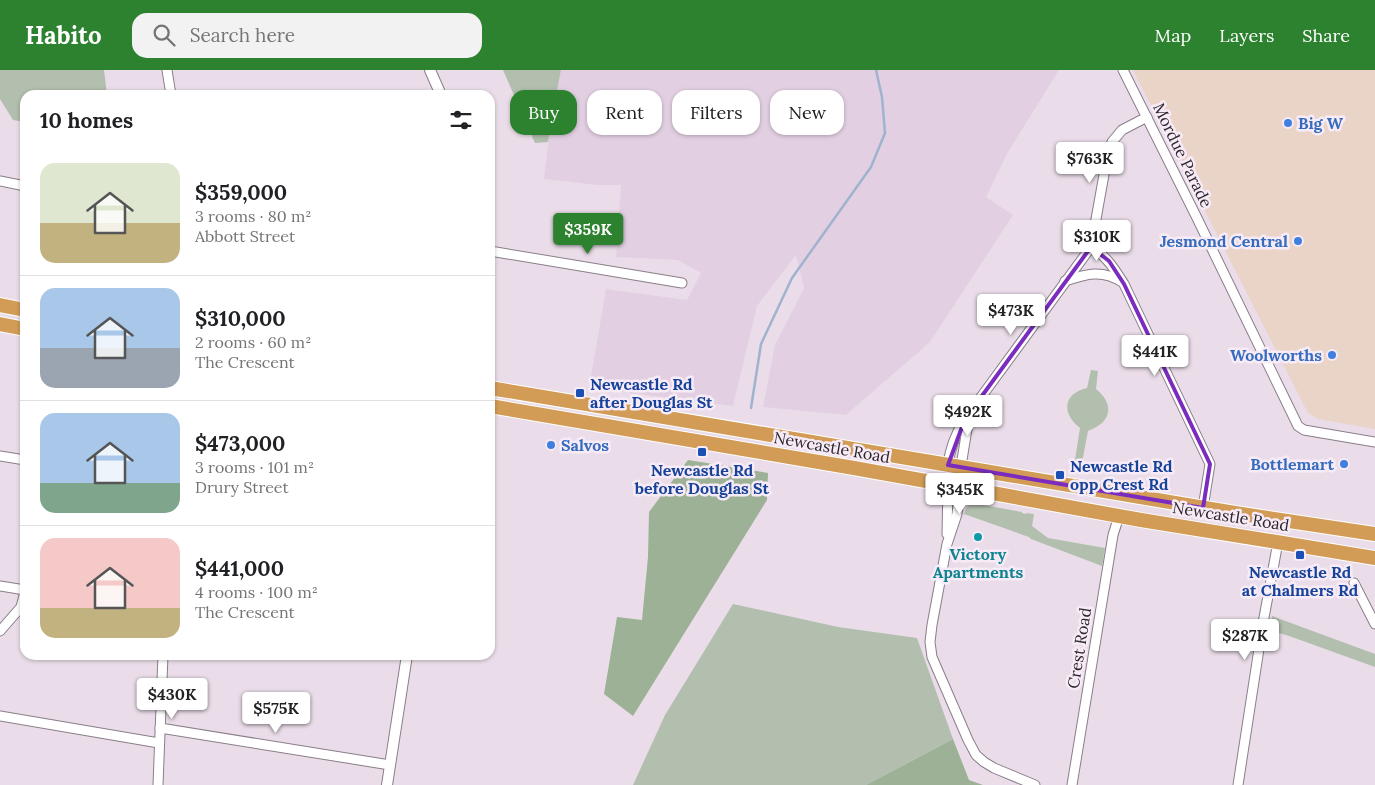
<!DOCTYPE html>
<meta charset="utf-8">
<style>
:root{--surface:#fff;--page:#f2f2f2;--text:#202124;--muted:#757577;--line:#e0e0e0;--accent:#2c822f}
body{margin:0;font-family:Lora,serif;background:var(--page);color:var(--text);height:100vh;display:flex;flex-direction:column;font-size:19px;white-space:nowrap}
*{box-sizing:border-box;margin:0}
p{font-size:16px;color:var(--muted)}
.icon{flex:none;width:28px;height:28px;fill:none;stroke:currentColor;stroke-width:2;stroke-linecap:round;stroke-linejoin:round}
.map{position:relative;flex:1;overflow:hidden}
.sheet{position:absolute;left:20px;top:20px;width:475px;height:570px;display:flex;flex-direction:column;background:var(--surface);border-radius:15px;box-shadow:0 1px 4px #0004}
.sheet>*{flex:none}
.top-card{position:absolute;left:510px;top:20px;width:475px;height:45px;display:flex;gap:10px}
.price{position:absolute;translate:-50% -42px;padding:0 11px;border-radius:5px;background:#fff;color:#222;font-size:16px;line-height:32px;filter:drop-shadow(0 1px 2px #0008)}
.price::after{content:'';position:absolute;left:50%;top:30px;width:15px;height:11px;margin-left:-8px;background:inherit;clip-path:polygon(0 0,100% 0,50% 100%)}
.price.selected{background:var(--accent);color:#fff}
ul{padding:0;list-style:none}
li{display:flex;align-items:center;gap:15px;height:125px;padding:0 20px}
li+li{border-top:1px solid var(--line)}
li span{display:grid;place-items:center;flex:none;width:140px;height:100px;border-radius:15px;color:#555}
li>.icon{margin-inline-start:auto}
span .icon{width:60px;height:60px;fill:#fffc;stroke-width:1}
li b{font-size:21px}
h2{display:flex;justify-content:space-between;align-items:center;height:60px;padding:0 20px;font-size:21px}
.chip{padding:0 18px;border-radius:15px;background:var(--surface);box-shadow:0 1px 4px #0004;font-size:18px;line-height:45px}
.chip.selected{background:var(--accent);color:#fff}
header{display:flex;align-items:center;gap:30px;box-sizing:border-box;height:70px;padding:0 25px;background:var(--accent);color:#fff}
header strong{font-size:24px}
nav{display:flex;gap:28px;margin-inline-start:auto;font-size:18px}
.search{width:350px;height:45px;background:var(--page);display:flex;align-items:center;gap:12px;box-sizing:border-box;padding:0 18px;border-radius:15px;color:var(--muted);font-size:19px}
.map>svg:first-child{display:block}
</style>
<header>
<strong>Habito</strong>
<div class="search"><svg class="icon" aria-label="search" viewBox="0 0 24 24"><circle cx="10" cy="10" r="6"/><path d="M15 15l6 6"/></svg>Search here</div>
<nav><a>Map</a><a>Layers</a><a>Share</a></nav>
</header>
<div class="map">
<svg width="1375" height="715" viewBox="0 0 1375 715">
<rect width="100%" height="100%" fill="#eadde9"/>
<!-- commercial -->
<path fill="#ead3c7" d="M1133,0h242v359l-57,-10 -10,-6z"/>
<!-- built -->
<path fill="#e2d0e2" d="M561,0h498l-51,82 -22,45 27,18 -83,127 -84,73 -83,-8 12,-62 29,-57 -8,-33 -39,51 -24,100 -144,-18 17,-99 81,11 14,-27 -23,-13 -62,-3 5,-72h-23l-54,-6 6,-52z"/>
<!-- green -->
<g fill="#b2bfae">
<path d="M0,0h104l3,25h-82v27l-12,-2 -13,-21z"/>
<path d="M503,0h58l-11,57 -2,15 -13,1z"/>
<path d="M1091,300l7,1 -2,18c10,8 18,21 7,33 -4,4 -10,7 -15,9l-7,37 -7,-2 6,-38c-18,-14 -18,-34 7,-40z"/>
<path d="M972,433l50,9v1l4,1 1,-1 7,1 -2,12 16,12 57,10 -3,18 -71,-27 -2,-2 -65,-23 3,-7z"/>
<path d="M733,534l105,23 79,11 36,101 -87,46h-233l32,-70z"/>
<path d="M1272,546l103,38v13l-83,-30 -22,-7z"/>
</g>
<!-- forest -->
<g fill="#9cb196">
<path d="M688,390l80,13 -1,27 -134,216 -29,-22 13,-77 25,3 6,-63 1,-45z"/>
<path d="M953,669l16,41 14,5h-117z"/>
</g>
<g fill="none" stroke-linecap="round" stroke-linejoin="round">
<!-- stream -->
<path stroke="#9fb3ce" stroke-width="2.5" d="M751,338l10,-64 31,-66 79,-111 14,-34 -3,-36 -6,-27"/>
<!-- minor casing -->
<g stroke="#897e89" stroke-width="11">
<g id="minor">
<path d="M167,0l4,25"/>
<path d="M1123,0l73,146 102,210 6,4 71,12"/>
<path d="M0,111l25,5"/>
<path d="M1091,177c15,8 24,23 33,37l86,180 -7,44"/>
<path d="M490,181l192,32"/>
<path d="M1065,211c21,-7 37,-12 57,1"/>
<path d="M0,386l25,4"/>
<path d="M948,395c2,-17 8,-32 17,-46l126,-172 16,-89 5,-16 10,-12 25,-13"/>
<path d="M961,396l6,-37 4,-15"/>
<path d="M960,417l-3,27 -10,30 -15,81 -2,17 2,15 36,83 8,15 8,7 10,6 41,17"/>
<path d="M947,464l1,-49"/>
<path d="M1354,513l21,41"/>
<path d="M0,516l25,4"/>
<path d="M0,561l21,-24 4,-15"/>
<path d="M0,646l159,27"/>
<path d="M160,658l230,37"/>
<path d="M158,715l5,-130"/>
<path d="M1072,715l41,-250 6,-19"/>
<path d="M1238,715l25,-162 15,-81"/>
</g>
</g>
<!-- tertiary casing -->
<g stroke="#897e89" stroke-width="12">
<g id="tertiary">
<path d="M430,0l11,25"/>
<path d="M387,715l20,-130"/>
</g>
</g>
<!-- trunk casing -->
<g stroke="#fff" stroke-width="16">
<g id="trunk">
<path d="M0,235l25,5"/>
<path d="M0,254l25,5"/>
<path d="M490,318l745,125 140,21"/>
<path d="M490,336l364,62 287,52 234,38"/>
</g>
</g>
<!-- minor -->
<use href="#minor" stroke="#fff" stroke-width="9"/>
<!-- tertiary -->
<use href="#tertiary" stroke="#fff" stroke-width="10"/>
<!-- trunk -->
<use href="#trunk" stroke="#d29c57" stroke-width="14"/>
</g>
<!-- marked area -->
<path fill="none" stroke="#7b2cbf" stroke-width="4" stroke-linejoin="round" d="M1091,177l18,14 15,23 86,180 -7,44 -255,-43 17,-46z"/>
<!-- markers -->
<g fill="#3f7fe0" stroke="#f7ebf7" stroke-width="2">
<circle cx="1288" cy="53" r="5"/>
<circle cx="1298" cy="171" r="5"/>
<circle cx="1332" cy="285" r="5"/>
<circle cx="551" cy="375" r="5"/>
<circle cx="1344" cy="394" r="5"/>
</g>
<g fill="#1a4fb4" stroke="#f7ebf7" stroke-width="2">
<rect x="575" y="318" width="10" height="10" rx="2.5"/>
<rect x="697" y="377" width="10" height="10" rx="2.5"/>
<rect x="1055" y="400" width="10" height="10" rx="2.5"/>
<rect x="1295" y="480" width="10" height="10" rx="2.5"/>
</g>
<circle fill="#0f9aa8" stroke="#f7ebf7" stroke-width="2" cx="978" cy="467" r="5"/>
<g text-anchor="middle" stroke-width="5" stroke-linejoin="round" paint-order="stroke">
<!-- shop labels -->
<g font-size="16" font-weight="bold" fill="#366cbe" stroke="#f7ebf7" text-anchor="end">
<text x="1298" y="59" text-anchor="start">Big W</text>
<text x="1288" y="177">Jesmond Central</text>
<text x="1322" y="291">Woolworths</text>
<text x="561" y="381" text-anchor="start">Salvos</text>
<text x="1334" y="400">Bottlemart</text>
</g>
<!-- street labels -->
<g font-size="16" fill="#2b272b" stroke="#f7ebf7">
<text transform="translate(1183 85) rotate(64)" y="6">Mordue Parade</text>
<text transform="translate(832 377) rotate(10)" y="6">Newcastle Road</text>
<text transform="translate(1231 446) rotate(9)" y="6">Newcastle Road</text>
<text transform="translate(1079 578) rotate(-81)" y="6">Crest Road</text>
</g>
<!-- transit labels -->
<g font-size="16" font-weight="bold" fill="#164399" stroke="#f7ebf7" text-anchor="start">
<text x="590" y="320">Newcastle Rd<tspan x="590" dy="18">after Douglas St</tspan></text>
<text x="1070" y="402">Newcastle Rd<tspan x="1070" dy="18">opp Crest Rd</tspan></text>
<text x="702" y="406" text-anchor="middle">Newcastle Rd<tspan x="702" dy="18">before Douglas St</tspan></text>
<text x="1300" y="508" text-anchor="middle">Newcastle Rd<tspan x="1300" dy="18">at Chalmers Rd</tspan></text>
</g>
<!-- culture labels -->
<g font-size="16" font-weight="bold" fill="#0d838f" stroke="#f7ebf7">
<text x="978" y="490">Victory<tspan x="978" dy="18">Apartments</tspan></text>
</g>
</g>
</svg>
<b class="price" style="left:1090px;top:114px">$763K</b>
<b class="price selected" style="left:588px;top:185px">$359K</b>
<b class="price" style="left:1097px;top:192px">$310K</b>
<b class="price" style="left:1011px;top:266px">$473K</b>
<b class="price" style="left:1155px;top:307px">$441K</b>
<b class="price" style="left:968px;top:367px">$492K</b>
<b class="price" style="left:960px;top:445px">$345K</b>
<b class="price" style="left:1245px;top:591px">$287K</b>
<b class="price" style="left:172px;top:650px">$430K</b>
<b class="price" style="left:276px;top:664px">$575K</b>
<div class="top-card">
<a class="chip selected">Buy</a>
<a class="chip">Rent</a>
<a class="chip">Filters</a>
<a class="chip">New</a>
</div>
<section class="sheet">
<h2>10 homes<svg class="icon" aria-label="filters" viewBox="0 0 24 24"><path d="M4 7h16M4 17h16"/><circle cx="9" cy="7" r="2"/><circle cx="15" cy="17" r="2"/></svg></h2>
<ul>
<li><span style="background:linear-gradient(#dfe7d0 60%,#c2b280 0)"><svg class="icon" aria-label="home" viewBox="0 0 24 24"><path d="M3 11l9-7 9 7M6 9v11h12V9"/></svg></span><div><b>$359,000</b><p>3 rooms · 80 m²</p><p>Abbott Street</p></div></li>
<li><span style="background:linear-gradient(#a9c7e8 60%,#9aa5b1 0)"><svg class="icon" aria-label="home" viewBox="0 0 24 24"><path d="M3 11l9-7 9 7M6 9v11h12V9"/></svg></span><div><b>$310,000</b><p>2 rooms · 60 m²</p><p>The Crescent</p></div></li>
<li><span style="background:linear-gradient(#a9c7e8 70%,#7fa58c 0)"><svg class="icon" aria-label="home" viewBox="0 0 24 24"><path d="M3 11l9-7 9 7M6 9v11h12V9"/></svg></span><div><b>$473,000</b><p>3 rooms · 101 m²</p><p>Drury Street</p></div></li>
<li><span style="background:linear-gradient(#f6c9c9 70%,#c2b280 0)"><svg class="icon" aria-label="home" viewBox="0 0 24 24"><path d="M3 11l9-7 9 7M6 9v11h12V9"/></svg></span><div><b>$441,000</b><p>4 rooms · 100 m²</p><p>The Crescent</p></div></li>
</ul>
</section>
</div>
